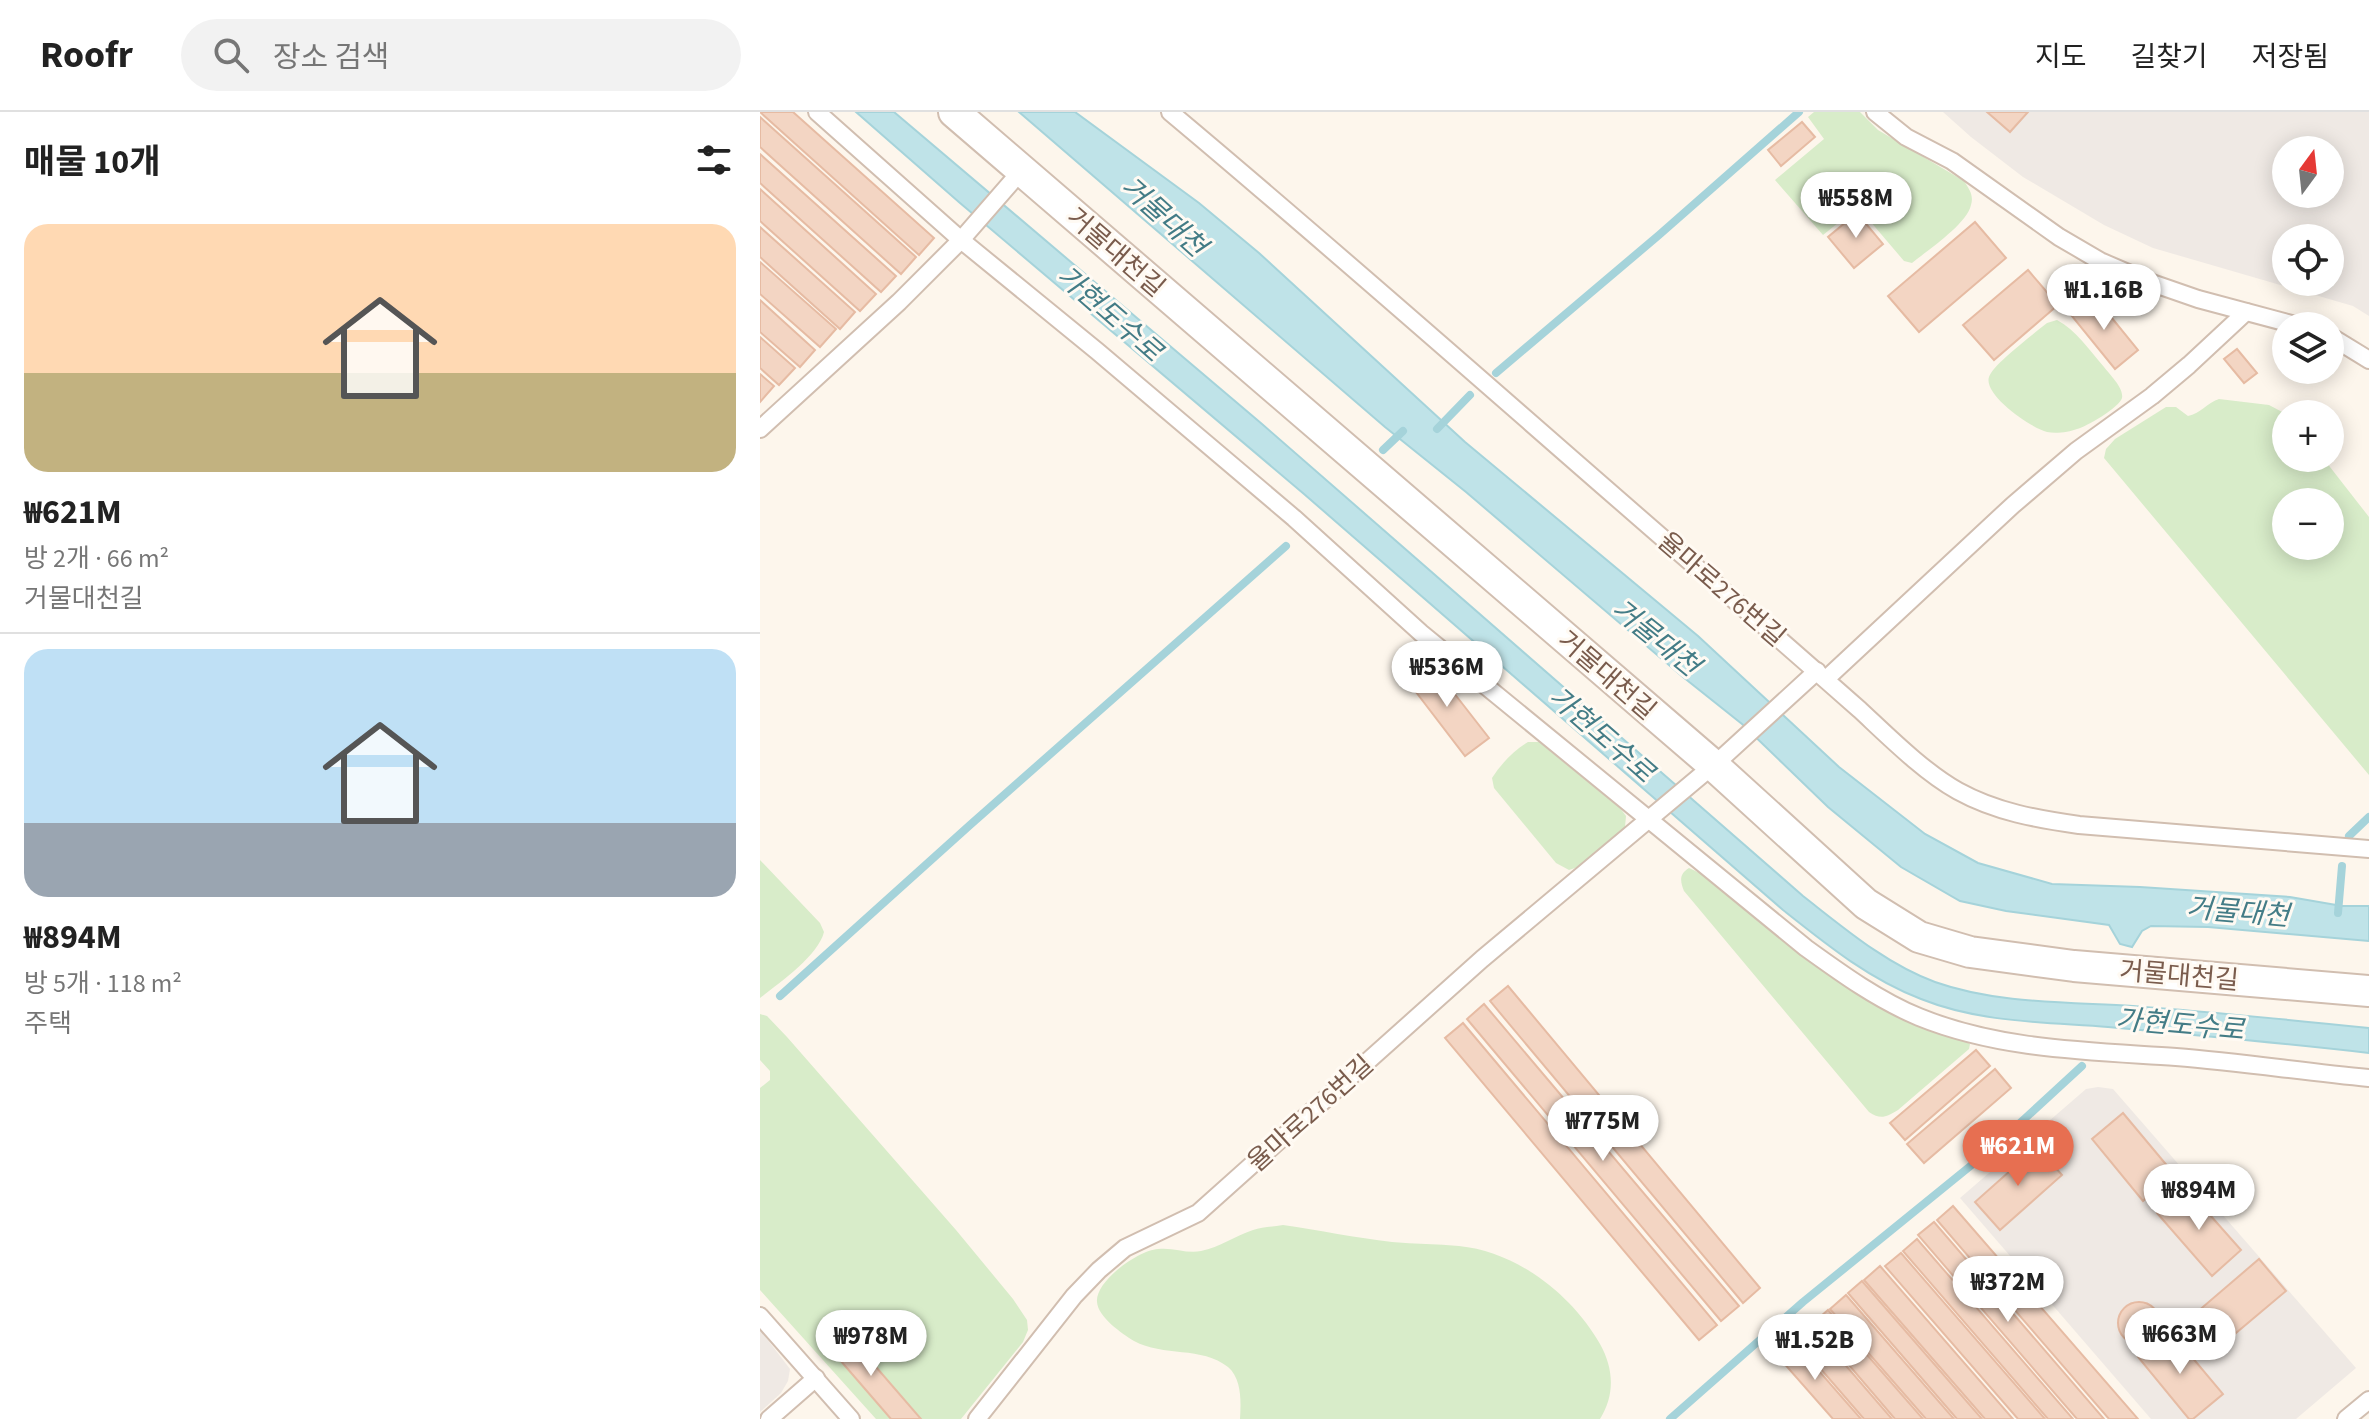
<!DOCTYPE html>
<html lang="ko">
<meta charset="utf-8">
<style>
:root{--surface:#fff;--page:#f2f2f2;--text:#222;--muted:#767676;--line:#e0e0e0;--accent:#e76f51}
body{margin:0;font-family:"Source Sans 3","Noto Sans KR",sans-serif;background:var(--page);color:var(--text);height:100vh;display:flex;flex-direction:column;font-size:30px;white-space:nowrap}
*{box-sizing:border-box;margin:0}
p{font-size:26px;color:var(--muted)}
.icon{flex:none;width:44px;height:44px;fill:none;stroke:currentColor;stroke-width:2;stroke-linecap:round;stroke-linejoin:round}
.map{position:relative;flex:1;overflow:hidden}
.drawer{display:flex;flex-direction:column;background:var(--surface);width:760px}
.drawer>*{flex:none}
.needle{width:52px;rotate:15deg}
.fabs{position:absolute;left:1512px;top:24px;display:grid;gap:16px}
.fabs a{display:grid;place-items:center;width:72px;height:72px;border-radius:50%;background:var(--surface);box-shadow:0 4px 20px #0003;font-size:40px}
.price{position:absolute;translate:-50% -68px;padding:0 18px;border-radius:28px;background:#fff;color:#222;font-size:26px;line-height:52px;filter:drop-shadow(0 2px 4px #0008)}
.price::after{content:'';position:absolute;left:50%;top:48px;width:24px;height:18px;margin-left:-12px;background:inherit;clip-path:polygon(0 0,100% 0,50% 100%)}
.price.active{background:var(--accent);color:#fff}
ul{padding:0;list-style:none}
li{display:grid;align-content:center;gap:16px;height:424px;padding:0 24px}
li+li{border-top:2px solid var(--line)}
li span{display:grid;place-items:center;height:248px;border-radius:24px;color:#555}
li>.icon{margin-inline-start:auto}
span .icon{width:144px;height:144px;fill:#fffc;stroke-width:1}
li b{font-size:34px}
h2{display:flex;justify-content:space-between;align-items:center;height:96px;padding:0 24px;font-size:34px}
header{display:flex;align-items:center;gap:48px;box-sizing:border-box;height:112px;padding:0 40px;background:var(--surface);border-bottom:2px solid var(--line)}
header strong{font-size:38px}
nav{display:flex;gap:44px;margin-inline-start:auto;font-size:28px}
.search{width:560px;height:72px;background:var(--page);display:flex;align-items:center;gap:20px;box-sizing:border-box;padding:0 28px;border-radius:44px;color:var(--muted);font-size:30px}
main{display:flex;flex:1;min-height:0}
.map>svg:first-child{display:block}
</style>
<header>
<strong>Roofr</strong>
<div class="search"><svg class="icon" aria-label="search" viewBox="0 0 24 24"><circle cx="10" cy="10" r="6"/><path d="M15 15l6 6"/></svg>장소 검색</div>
<nav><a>지도</a><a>길찾기</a><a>저장됨</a></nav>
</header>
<main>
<section class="drawer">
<h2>매물 10개<svg class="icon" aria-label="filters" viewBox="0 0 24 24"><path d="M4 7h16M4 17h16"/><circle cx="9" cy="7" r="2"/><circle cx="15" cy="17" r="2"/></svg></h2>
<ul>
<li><span style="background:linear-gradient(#ffd9b3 60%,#c2b280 0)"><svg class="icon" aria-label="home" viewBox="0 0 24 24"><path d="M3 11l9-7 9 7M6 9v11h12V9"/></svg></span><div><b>₩621M</b><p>방 2개 · 66 m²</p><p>거물대천길</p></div></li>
<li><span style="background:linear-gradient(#bfe0f5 70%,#9aa5b1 0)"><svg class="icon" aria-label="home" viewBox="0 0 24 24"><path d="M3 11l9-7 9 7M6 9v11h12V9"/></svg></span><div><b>₩894M</b><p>방 5개 · 118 m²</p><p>주택</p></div></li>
</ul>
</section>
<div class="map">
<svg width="1609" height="1307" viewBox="0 0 1609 1307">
<rect width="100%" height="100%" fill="#fdf6ec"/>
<!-- industrial -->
<g fill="#efe9e4" fill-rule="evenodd">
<path d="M1183,0h426v204l-16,-10 -200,-58 -49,-23 -81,-48 -52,-40zM1526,38h44v44h-44zM1526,126h44v44h-44z"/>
<path d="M1338,975l15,2 243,279 -60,51h-145l-191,-221 126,-109z"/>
<path d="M0,1218l30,39 -2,12 -7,12 -21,19z"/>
</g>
<!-- green -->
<g fill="#d8ecc9" fill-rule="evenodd">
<path d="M1054,0h46l18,18 86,51c5,8 10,14 7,24 -4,19 -43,45 -59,58l-8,-2 -46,-54 -35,28 -48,-55 49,-41 -16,-22z"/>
<path d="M1297,208c19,10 33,31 47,47 6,8 20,21 18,31 -2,9 -36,29 -45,31 -8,3 -21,5 -30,3 -16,-4 -64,-37 -58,-55 4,-13 46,-44 58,-54z"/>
<path d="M1459,287l50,6 17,9v44h37l46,59v258l-265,-317 2,-9 9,-10 51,-32h10l12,9c12,-2 19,-13 31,-17zM1570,390v44h-44v-44z"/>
<path d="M768,630h11l81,66 6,8 -1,11 -44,39 -12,4 -13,-7 -62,-75 -2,-10c9,-14 22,-28 36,-36z"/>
<path d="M0,748l60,63 4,9c-6,24 -45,51 -64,66z"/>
<path d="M929,756c31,13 70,54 97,75 54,42 110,77 176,96l8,5 -1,5 -71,61c-12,7 -17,10 -29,2l-185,-221c-4,-10 -5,-17 5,-23z"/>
<path d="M0,902l7,2 20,21 169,193 57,69 14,21 1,10 -5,12 -62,77h-85l-116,-129v-202l10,-8v-9l-10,-11z"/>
<path d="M523,1113c36,5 73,13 109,17 23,2 45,2 67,4 59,6 113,49 141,98 14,25 15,51 0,75h-360c1,-17 2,-40 -12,-52 -26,-21 -65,-10 -94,-26 -13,-8 -36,-24 -37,-39 -2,-21 42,-52 61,-53 15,-2 29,5 43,2 19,-4 34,-15 52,-21 9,-3 20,-3 30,-5z"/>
</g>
<!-- water -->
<g fill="#bfe3e8" stroke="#a5d3da" stroke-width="2">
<path d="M96,0h38l368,312 541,472c41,32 83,68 132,86 62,22 133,20 198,24 79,6 158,14 236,22v25c-87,-10 -174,-18 -261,-26 -63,-5 -127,-4 -187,-28 -52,-20 -94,-54 -138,-89l-479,-416 -344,-291z"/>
<path d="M259,0h56l124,91 60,50 206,189 233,194 141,131 86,67 53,29 74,21 88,3 150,10 52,9h27v35l-161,-14 -57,-1 -9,5 -10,16 -12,-3 -11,-19 -103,-14 -46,-10 -59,-34 -73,-60 -86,-83 -59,-47 -217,-185 -81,-65z"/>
</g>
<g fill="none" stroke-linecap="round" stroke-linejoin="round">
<!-- stream -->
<g stroke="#a5d3da" stroke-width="8">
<path d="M736,261l163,-138 140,-123"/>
<path d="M677,317l33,-34"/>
<path d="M623,338l20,-19"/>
<path d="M1589,724l20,-19"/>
<path d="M1578,801l4,-47"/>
<path d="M20,884l190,-171 316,-279"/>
<path d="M910,1307l133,-117 192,-156 87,-80"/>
</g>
</g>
<!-- building -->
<g fill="#f3d5c3" stroke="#e6bba3" stroke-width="2">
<path d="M0,0h33l141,126 -15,17z"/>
<path d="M1227,0h41l-18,20z"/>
<path d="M0,5l156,140 -15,17 -141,-127z"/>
<path d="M1042,10l13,15 -34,29 -13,-16z"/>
<path d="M0,42l136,122 -15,16 -121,-109z"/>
<path d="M0,77l116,105 -16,17 -100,-90z"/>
<path d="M1097,101l26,31 -29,24 -26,-31z"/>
<path d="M1215,110l31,36 -87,74 -31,-36z"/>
<path d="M0,115l95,85 -15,17 -80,-72z"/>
<path d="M0,150l76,67 -16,18 -60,-53z"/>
<path d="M1268,158l30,35 -64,55 -31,-35z"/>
<path d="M1334,184l44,54 -23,19 -44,-54z"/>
<path d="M0,188l55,50 -15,17 -40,-35z"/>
<path d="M0,225l35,31 -16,17 -19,-17z"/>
<path d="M1477,237l20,24 -13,10 -20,-24z"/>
<path d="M0,262l14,12 -14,16z"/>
<path d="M669,549l60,77 -24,18 -59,-77z"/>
<path d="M748,874l252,302 -17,15 -253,-302z"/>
<path d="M724,892l255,302 -18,15 -254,-302z"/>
<path d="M703,911l254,302 -18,15 -254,-302z"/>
<path d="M1216,938l14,16 -85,74 -15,-17z"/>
<path d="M1235,957l16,19 -87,75 -17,-19z"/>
<path d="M1363,1001l51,61 -31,27 -51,-62z"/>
<path d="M1277,1035l25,28 -62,55 -25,-28z"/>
<path d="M1426,1076l55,62 -29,26 -55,-63z"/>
<path d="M1193,1094l185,213h-29l-172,-199z"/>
<path d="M1174,1110l170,197h-27l-159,-184z"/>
<path d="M1157,1127l156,180h-25l-145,-168z"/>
<path d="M1141,1141l144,166h-27l-133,-153z"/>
<path d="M1499,1147l27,32 -62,52 -27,-31z"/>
<path d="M1120,1154l133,153h-28l-121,-139z"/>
<path d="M1102,1169l120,138h-25l-109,-126z"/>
<path d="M1086,1183l108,124h-28l-96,-110z"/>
<circle cx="1379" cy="1211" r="21"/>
<path d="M1068,1198l95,109h-28l-82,-96z"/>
<path d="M1050,1212l82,95h-28l-70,-81z"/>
<path d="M84,1218l77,89h-30l-64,-74z"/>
<path d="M1410,1219l53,63 -30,25h-4l-51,-62z"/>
<path d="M1031,1227l70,80h-28l-58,-66z"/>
</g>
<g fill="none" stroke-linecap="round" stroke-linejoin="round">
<!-- lane casing -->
<g stroke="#d1beb0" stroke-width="20">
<g id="lane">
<path d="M57,0l144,128 136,111 197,167 127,115 385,315c36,26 72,52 113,69 81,33 171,34 257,40 64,5 129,15 193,21"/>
<path d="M410,0c190,159 375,325 563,487 43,37 85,74 127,111 29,27 64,62 98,81 38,21 79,28 121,34l290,24"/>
<path d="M1115,0l31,25 46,24 107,76 41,24 49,21 49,17 101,27"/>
<path d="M1570,224l39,24"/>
<path d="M0,317l139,-127 62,-62 60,-69"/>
<path d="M1066,567l187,-174 63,-54 76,-55 37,-31 57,-53"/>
<path d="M0,1204l91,103"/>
<path d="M9,1307l47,-41"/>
<path d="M217,1307l97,-123 25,-26 26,-22 73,-35 284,-254 241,-202 94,-86"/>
<path d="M1586,1307l23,-19"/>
</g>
</g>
<!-- street casing -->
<g stroke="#d1beb0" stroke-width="34">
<path id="street" d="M194,0l759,653 153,139 53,33 51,15 104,14 295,25"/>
</g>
<!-- lane -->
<use href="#lane" stroke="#fff" stroke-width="16"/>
<!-- street -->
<use href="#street" stroke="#fff" stroke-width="30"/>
</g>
<g text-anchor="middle" stroke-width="6" stroke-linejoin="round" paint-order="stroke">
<!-- street labels -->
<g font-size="26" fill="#7a5c4d" stroke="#fffaf3">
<text transform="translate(356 140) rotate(41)" y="9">거물대천길</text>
<text transform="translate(962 477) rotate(41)" y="9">율마로276번길</text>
<text transform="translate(847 563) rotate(41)" y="9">거물대천길</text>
<text transform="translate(1419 863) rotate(5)" y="9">거물대천길</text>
<text transform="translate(550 1001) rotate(-42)" y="9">율마로276번길</text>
</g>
<!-- water labels -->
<g font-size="28" font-style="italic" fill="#437c86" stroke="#fffaf3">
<text transform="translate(404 104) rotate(42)" y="10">거물대천</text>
<text transform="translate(350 201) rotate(41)" y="10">가현도수로</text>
<text transform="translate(896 525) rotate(39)" y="10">거물대천</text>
<text transform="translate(842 622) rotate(41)" y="10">가현도수로</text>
<text transform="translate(1478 799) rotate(5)" y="10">거물대천</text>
<text transform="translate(1420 912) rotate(5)" y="10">가현도수로</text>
</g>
</g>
</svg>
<div class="fabs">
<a><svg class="needle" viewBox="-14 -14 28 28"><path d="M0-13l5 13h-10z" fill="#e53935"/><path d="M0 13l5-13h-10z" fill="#767676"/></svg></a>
<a><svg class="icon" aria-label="locate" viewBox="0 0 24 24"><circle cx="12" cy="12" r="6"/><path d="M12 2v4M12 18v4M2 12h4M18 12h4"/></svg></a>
<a><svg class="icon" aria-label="layers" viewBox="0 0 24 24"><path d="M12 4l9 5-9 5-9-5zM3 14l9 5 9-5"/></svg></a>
<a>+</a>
<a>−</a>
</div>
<b class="price" style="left:1096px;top:128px">₩558M</b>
<b class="price" style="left:1344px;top:220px">₩1.16B</b>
<b class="price" style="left:687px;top:597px">₩536M</b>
<b class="price" style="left:843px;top:1051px">₩775M</b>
<b class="price active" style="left:1258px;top:1076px">₩621M</b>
<b class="price" style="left:1439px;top:1120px">₩894M</b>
<b class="price" style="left:1248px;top:1212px">₩372M</b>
<b class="price" style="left:1420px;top:1264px">₩663M</b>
<b class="price" style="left:111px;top:1266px">₩978M</b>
<b class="price" style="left:1055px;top:1270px">₩1.52B</b>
</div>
</main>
